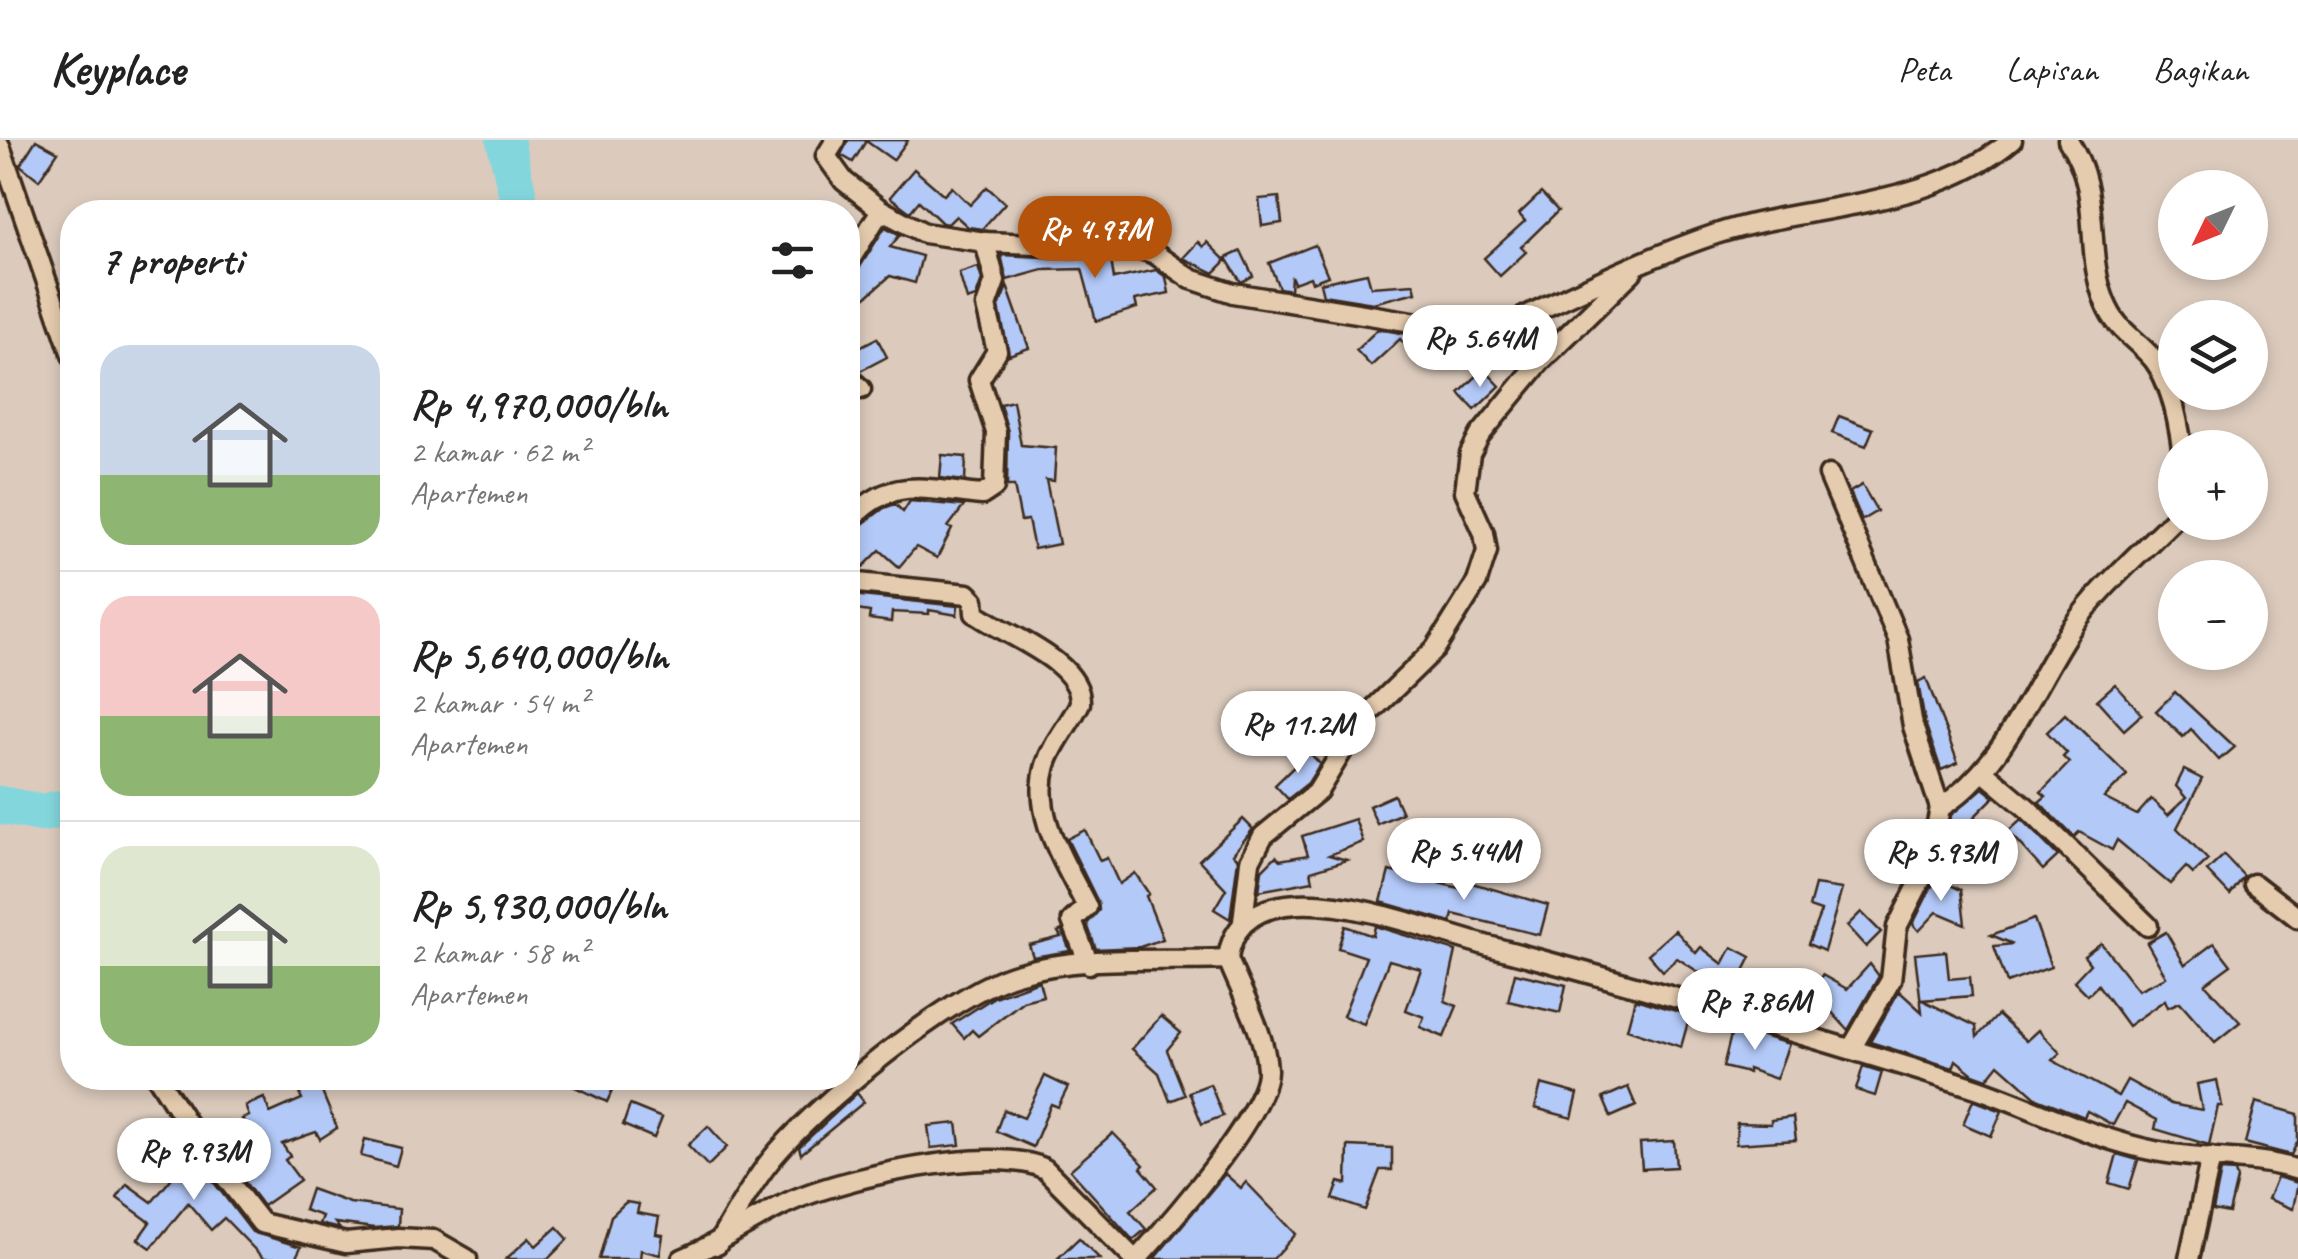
<!DOCTYPE html>
<html lang="id">
<meta charset="utf-8">
<style>
:root{--surface:#fff;--page:#f6f6f6;--text:#222;--muted:#767676;--line:#e0e0e0;--accent:#b45309}
body{margin:0;font-family:Caveat,sans-serif;background:var(--page);color:var(--text);height:100vh;display:flex;flex-direction:column;font-size:38px;white-space:nowrap}
*{box-sizing:border-box;margin:0}
p{font-size:32px;color:var(--muted)}
.icon{flex:none;width:55px;height:55px;fill:none;stroke:currentColor;stroke-width:2;stroke-linecap:round;stroke-linejoin:round}
.map{position:relative;flex:1;overflow:hidden}
.sheet{position:absolute;left:60px;top:60px;width:800px;height:890px;display:flex;flex-direction:column;background:var(--surface);border-radius:40px;box-shadow:0 5px 15px #0003}
.sheet>*{flex:none}
.needle{width:65px;rotate:227deg}
.fabs{position:absolute;left:2158px;top:30px;display:grid;gap:20px}
.fabs a{display:grid;place-items:center;width:110px;height:110px;border-radius:50%;background:var(--surface);box-shadow:0 5px 15px #0003;font-size:50px}
.price{position:absolute;translate:-50% -85px;padding:0 22px;border-radius:35px;background:#fff;color:#222;font-size:32px;line-height:65px;filter:drop-shadow(0 2px 5px #0008)}
.price::after{content:'';position:absolute;left:50%;top:60px;width:30px;height:22px;margin-left:-15px;background:inherit;clip-path:polygon(0 0,100% 0,50% 100%)}
.price.selected{background:var(--accent);color:#fff}
ul{padding:0;list-style:none}
li{display:flex;align-items:center;gap:30px;height:250px;padding:0 40px}
li+li{border-top:2px solid var(--line)}
li span{display:grid;place-items:center;flex:none;width:280px;height:200px;border-radius:30px;color:#555}
li>.icon{margin-inline-start:auto}
span .icon{width:120px;height:120px;fill:#fffc;stroke-width:1}
li b{font-size:42px}
h2{display:flex;justify-content:space-between;align-items:center;height:120px;padding:0 40px;font-size:42px}
header{display:flex;align-items:center;gap:60px;box-sizing:border-box;height:140px;padding:0 50px;background:var(--surface);border-bottom:2px solid var(--line)}
header strong{font-size:48px}
nav{display:flex;gap:55px;margin-inline-start:auto;font-size:35px}
.map>svg:first-child{display:block}
</style>
<header>
<strong>Keyplace</strong>
<nav><a>Peta</a><a>Lapisan</a><a>Bagikan</a></nav>
</header>
<div class="map">
<svg width="2298" height="1119" viewBox="0 0 2298 1119">
<rect width="100%" height="100%" fill="#dccbbd"/>
<filter id="ink" filterUnits="userSpaceOnUse"><feTurbulence type="fractalNoise" baseFrequency=".01" numOctaves="2"/><feDisplacementMap in="SourceGraphic" scale="20" xChannelSelector="R" yChannelSelector="G"/><feConvolveMatrix kernelMatrix="1 2 1 2 8 2 1 2 1" color-interpolation-filters="sRGB"/></filter>
<g filter="url(#ink)">
<g fill="none" stroke-linecap="round" stroke-linejoin="round">
<!-- river -->
<g stroke="#84d6dd" stroke-width="38">
<path d="M505,0l13,56 -4,16"/>
<path d="M0,665l41,8 31,-6"/>
</g>
</g>
<!-- building -->
<g fill="#b3c9f8" stroke="#3b2a1e" stroke-width="2.5">
<path d="M36,0l22,12 -19,28 -19,-15z"/>
<path d="M848,0h60l-15,20 -27,-19 -13,21 -12,-7z"/>
<path d="M914,29l30,26 8,-8 18,18 17,-18 18,16 -23,26 -14,-2 -12,-11 -8,8 -6,-1 -23,-22 -9,11 -20,-15z"/>
<path d="M1541,53l17,18 -37,36 5,5 -26,24 -16,-18 41,-37 -6,-7z"/>
<path d="M1279,57l3,26 -20,3 -3,-27z"/>
<path d="M885,87l15,8 -10,12 32,9 -7,27 -25,-7 -33,29 -9,-11v-19l10,-5z"/>
<path d="M1198,102l5,5 4,-5 19,19 -12,12 -31,-15z"/>
<path d="M1315,105l13,31 -16,6 -2,-5 -16,6 -3,-7 -1,14 -11,-2 -10,-25z"/>
<path d="M1241,111l12,25 -12,6 -15,-24z"/>
<path d="M1001,115l110,5 3,19 42,-9 10,7 3,16 -34,7 2,8 -41,13 -14,-52 -39,1 -36,10z"/>
<path d="M978,127l4,13 -6,17 -9,3 -8,-27z"/>
<path d="M1367,133l4,14 43,-3 2,8 -43,11 -50,-8 -3,-12z"/>
<path d="M1007,146l22,62 -20,7 -10,-48z"/>
<path d="M1378,189l40,7 -12,10 -6,-7 -29,27 -15,-16z"/>
<path d="M877,198l10,19 -27,14 -12,-6v-12z"/>
<path d="M1484,229l16,17 -25,24 -16,-17z"/>
<path d="M1013,261l8,44 35,3 -2,33 -8,-1 13,64 -25,5 -6,-29 -7,1 -7,-35h-7l1,-54 -8,-28z"/>
<path d="M1839,276l34,13 -7,17 -34,-13z"/>
<path d="M942,315l24,2 -1,24 -25,-3z"/>
<path d="M1862,345l15,26 -15,9 -12,-28z"/>
<path d="M910,361l54,5 -16,21 4,2 -15,29 -21,-11 -17,20 -19,-17 -21,21 -11,-1v-35l36,-27 11,-4 8,8z"/>
<path d="M852,455l106,11 -1,9 -28,-5v4l-37,-2 -1,10 -22,-3 1,-7 -20,-3z"/>
<path d="M1926,538l32,85 -17,7 -16,-47 -7,-41z"/>
<path d="M2115,544l27,30 -18,16 -27,-30z"/>
<path d="M2175,552l59,55 -15,13 -28,-31 -8,8 -27,-26z"/>
<path d="M2065,574l62,61 -23,23 33,17 14,-16 17,16 18,-17 -10,-12 8,-16 18,9 -25,49 31,32 -15,14 -7,-7 -16,17 -53,-44 -5,10 -33,-18 -5,5 -35,-35 7,-6 -5,-4 28,-29 -6,-6 4,-4 -20,-21z"/>
<path d="M1309,612l11,12 -12,19 -20,16 -13,-14z"/>
<path d="M1983,648l11,9 -20,20 22,22 -19,18 -27,-34 1,-8z"/>
<path d="M1394,655l8,18 -25,11 -8,-18z"/>
<path d="M1243,679l10,10 -20,25 5,5 -8,60 -16,-10 12,-20 -27,-29z"/>
<path d="M1355,679l8,23 -34,13 18,5 -36,11 2,10 -54,10 3,-21 14,-14 4,4 28,-5 -6,-19z"/>
<path d="M2021,679l37,37 -15,14 -35,-39z"/>
<path d="M1085,690l15,31 7,-3 12,26 16,-11 14,21 -3,2 17,43 -23,8 -44,2 -9,-25 12,-14 -1,-8 -31,-63z"/>
<path d="M2224,715l20,21 -14,19 -23,-24z"/>
<path d="M1389,731l74,18 2,-8 83,24 -8,30 -87,-21 -2,8 -70,-20z"/>
<path d="M1936,738l25,12 4,34 -28,-12 -18,19 -6,-7z"/>
<path d="M1815,745l27,4 -18,62 -16,-7 13,-33 -12,-4z"/>
<path d="M1861,772l20,20 -15,15 -19,-21z"/>
<path d="M2034,779l17,48 -44,16 -13,-37 19,-2 -22,-9z"/>
<path d="M1345,786l28,10 2,-10 81,25 -11,50 12,5 -13,31 -24,-10 4,-10 -18,-7 15,-41 -32,-9 -25,64 -21,-8 23,-59 -28,-9z"/>
<path d="M1062,790l8,21 -37,6 -4,-12 32,-8 -3,-5z"/>
<path d="M1675,790l21,23 5,-6 22,17 9,-17 19,10 -10,20 6,3 -10,17 -60,-39 -14,13 -15,-17z"/>
<path d="M2166,792l19,33 29,-22 17,22 -26,19 35,38 -25,20 -35,-40 -12,5 -3,-7 -37,26 -30,-41 -10,10 -14,-14 16,-17 -6,-8 17,-13 37,47 28,-13 -19,-34z"/>
<path d="M1946,811l3,28 21,-2 2,19 -50,4 54,26 1,11 21,-22 28,26 12,-11 22,23 -8,7 66,36 9,-16 44,24 31,6 -5,-26 20,-4 5,26h-4l-9,39 -54,-16 2,-9 -32,-17 -12,22 -26,-14 -3,6 -47,-19 -38,-34 -12,15 -14,-5 -17,-14 -3,8 -83,-26 29,-51 23,21 -7,-58z"/>
<path d="M1870,824l9,12 -31,54 -22,-24 -16,-10 12,-21 25,14z"/>
<path d="M1515,833l51,12 -6,28 -52,-12z"/>
<path d="M1039,841l4,15 -20,5 -45,35 -6,-6 -8,8 -12,-14 42,-27z"/>
<path d="M1635,859l55,16 -9,32 -54,-18z"/>
<path d="M1161,876l20,17 -14,17 18,45 -15,6 -11,-28 -27,-24z"/>
<path d="M1733,887l56,17 -13,35 -28,-10v4l-25,-6z"/>
<path d="M1863,926l19,6 -7,24 -19,-6z"/>
<path d="M1045,936l23,11 -10,20 -7,-3 -18,43 -37,-16 8,-21 20,8z"/>
<path d="M556,938h50l10,4 -9,20z"/>
<path d="M1210,944l13,32 -21,8 -13,-32z"/>
<path d="M1541,944l37,10 -6,24 -37,-10z"/>
<path d="M319,945l18,43 -17,11 -4,-7 -34,12 8,12 -5,4 15,20 -37,26 -41,-54 27,-20 -7,-13 7,-3 -4,-10 19,-8 6,15 32,-14 -3,-6z"/>
<path d="M1628,947l8,19 -25,11 -8,-19z"/>
<path d="M857,953l7,9 -63,52 -2,-7z"/>
<path d="M1973,960l29,11 -11,25 -28,-12z"/>
<path d="M2256,962l42,12v27l-7,14 -46,-12z"/>
<path d="M630,965l32,13 -8,20 -31,-13z"/>
<path d="M1793,977l3,23 -60,4 1,-21 34,1v-4z"/>
<path d="M957,983l3,22 -29,3 -3,-22z"/>
<path d="M708,986l19,21 -19,19 -20,-21z"/>
<path d="M167,991l29,41 6,-5 50,65 49,15 -6,12h-31l-40,-41 -13,12 -23,-27 -37,45 -13,-9 12,-17 -33,-24 10,-14 25,18 19,-23 -24,-34z"/>
<path d="M1113,993l31,32 -3,3 16,19 -27,24 16,18 -13,11 -63,-70z"/>
<path d="M365,999l36,9 -5,18 -35,-10z"/>
<path d="M1674,1001l2,26 -34,2 -2,-26z"/>
<path d="M1348,1006l44,2v22h-12l-15,40 -32,-11 6,-17 8,2z"/>
<path d="M2117,1014l21,6 -9,29 -20,-6z"/>
<path d="M2221,1031l14,1 2,7 -8,34 -16,-3z"/>
<path d="M1225,1034l16,14 5,-6 50,52 -23,25h-119z"/>
<path d="M2277,1037l21,6 -5,26 -25,-10z"/>
<path d="M311,1049l39,14 49,6 -1,17 -24,2 -39,-5 5,6 -21,-5 3,-8 -18,-6z"/>
<path d="M626,1062l13,2 -2,9 22,4 -3,17 7,1 -3,20 -19,-5 -1,9h-41l12,-43z"/>
<path d="M557,1087l11,12 -20,20h-42l23,-21 7,8z"/>
<path d="M1079,1098l21,21h-43z"/>
</g>
<g fill="none" stroke-linecap="round" stroke-linejoin="round">
<!-- street casing -->
<g stroke="#3b2a1e" stroke-width="25">
<g id="street">
<path d="M836,0l-10,16 18,25 37,29 43,23 61,9 152,6 18,6 36,25 42,14 241,39 24,-3c72,-33 143,-70 218,-95 96,-31 215,-25 296,-94"/>
<path d="M2068,0c36,55 15,107 37,162 12,30 31,36 49,58 17,23 24,59 28,88"/>
<path d="M0,6l72,209"/>
<path d="M848,123l33,-53"/>
<path d="M848,237l13,12"/>
<path d="M1829,335l69,164 15,87 27,82"/>
<path d="M848,383c41,-49 78,-33 134,-28l12,-8 2,-55 -17,-52 18,-29 -11,-45 9,-25 -10,-39"/>
<path d="M848,442l120,12 6,6 1,13c30,22 107,48 105,90 -10,21 -27,39 -34,62 -15,51 20,99 41,142l-15,14 17,43"/>
<path d="M1984,632l43,36 121,118"/>
<path d="M2254,744l44,34"/>
<path d="M1243,781l7,-60 13,-25 55,-45 41,-68 76,-74 42,-67 10,-31 -3,-18 -19,-42 5,-37 10,-19 60,-73 92,-90"/>
<path d="M1851,909l40,-69 6,-53 32,-63 11,-56c65,-42 89,-116 130,-178 29,-42 69,-76 105,-112"/>
<path d="M158,938l44,69 59,76 85,20 52,-5 36,2 33,19"/>
<path d="M717,1105c17,-28 32,-58 53,-84 43,-54 181,-168 246,-187 66,-20 144,-12 212,-15"/>
<path d="M682,1119c36,-15 66,-37 101,-54 50,-26 212,-62 262,-36l89,90"/>
<path d="M1137,1119c31,-34 132,-148 130,-190 -2,-36 -26,-76 -39,-110 4,-37 32,-53 69,-55 61,-3 139,28 199,44 160,42 316,89 474,138 62,20 121,53 185,65 48,10 96,4 143,19"/>
<path d="M2189,1119l22,-102"/>
</g>
</g>
<!-- street -->
<use href="#street" stroke="#e6ccae" stroke-width="18"/>
</g>
</g>
</svg>
<div class="fabs">
<a><svg class="needle" viewBox="-14 -14 28 28"><path d="M0-13l5 13h-10z" fill="#e53935"/><path d="M0 13l5-13h-10z" fill="#767676"/></svg></a>
<a><svg class="icon" aria-label="layers" viewBox="0 0 24 24"><path d="M12 4l9 5-9 5-9-5zM3 14l9 5 9-5"/></svg></a>
<a>+</a>
<a>−</a>
</div>
<b class="price selected" style="left:1095px;top:141px">Rp 4.97M</b>
<b class="price" style="left:1480px;top:250px">Rp 5.64M</b>
<b class="price" style="left:1298px;top:636px">Rp 11.2M</b>
<b class="price" style="left:1464px;top:763px">Rp 5.44M</b>
<b class="price" style="left:1941px;top:764px">Rp 5.93M</b>
<b class="price" style="left:1755px;top:913px">Rp 7.86M</b>
<b class="price" style="left:194px;top:1063px">Rp 9.93M</b>
<section class="sheet">
<h2>7 properti<svg class="icon" aria-label="filters" viewBox="0 0 24 24"><path d="M4 7h16M4 17h16"/><circle cx="9" cy="7" r="2"/><circle cx="15" cy="17" r="2"/></svg></h2>
<ul>
<li><span style="background:linear-gradient(#c9d6e8 65%,#8fb573 0)"><svg class="icon" aria-label="home" viewBox="0 0 24 24"><path d="M3 11l9-7 9 7M6 9v11h12V9"/></svg></span><div><b>Rp 4,970,000/bln</b><p>2 kamar · 62 m²</p><p>Apartemen</p></div></li>
<li><span style="background:linear-gradient(#f6c9c9 60%,#8fb573 0)"><svg class="icon" aria-label="home" viewBox="0 0 24 24"><path d="M3 11l9-7 9 7M6 9v11h12V9"/></svg></span><div><b>Rp 5,640,000/bln</b><p>2 kamar · 54 m²</p><p>Apartemen</p></div></li>
<li><span style="background:linear-gradient(#dfe7d0 60%,#8fb573 0)"><svg class="icon" aria-label="home" viewBox="0 0 24 24"><path d="M3 11l9-7 9 7M6 9v11h12V9"/></svg></span><div><b>Rp 5,930,000/bln</b><p>2 kamar · 58 m²</p><p>Apartemen</p></div></li>
</ul>
</section>
</div>
